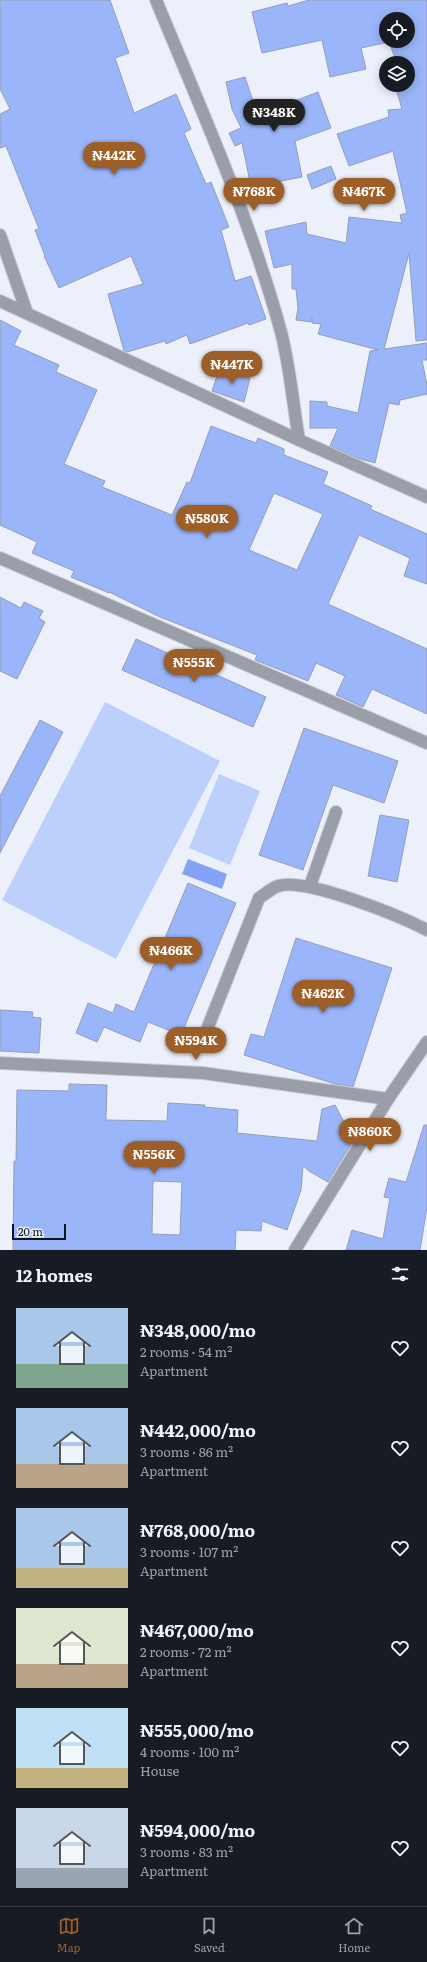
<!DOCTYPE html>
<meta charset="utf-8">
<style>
:root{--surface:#171b24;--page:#20242c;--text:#f1f3f6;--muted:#9ea1a6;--line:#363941;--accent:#9e5e28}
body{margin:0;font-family:Literata,serif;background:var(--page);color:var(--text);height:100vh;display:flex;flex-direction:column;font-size:15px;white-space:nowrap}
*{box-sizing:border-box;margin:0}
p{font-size:13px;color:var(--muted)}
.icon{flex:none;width:22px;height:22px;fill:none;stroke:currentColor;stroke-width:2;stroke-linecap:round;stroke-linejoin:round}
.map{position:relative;height:1250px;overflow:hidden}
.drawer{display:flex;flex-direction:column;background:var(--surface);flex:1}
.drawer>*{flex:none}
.controls{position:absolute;left:379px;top:12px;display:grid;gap:8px}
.controls a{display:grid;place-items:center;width:36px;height:36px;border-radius:50%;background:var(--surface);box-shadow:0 2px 10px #0003;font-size:20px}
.scale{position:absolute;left:12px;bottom:10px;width:54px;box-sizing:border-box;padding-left:4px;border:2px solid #0f131b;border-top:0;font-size:11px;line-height:14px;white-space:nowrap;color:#0f131b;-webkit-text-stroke:3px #ecf0fa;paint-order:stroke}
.price{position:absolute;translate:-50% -34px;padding:0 9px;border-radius:14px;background:var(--accent);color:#fff;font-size:13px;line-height:26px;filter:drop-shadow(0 1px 2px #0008)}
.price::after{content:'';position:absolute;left:50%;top:24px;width:12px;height:9px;margin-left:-6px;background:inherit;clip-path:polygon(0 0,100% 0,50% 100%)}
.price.selected{background:#222;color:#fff}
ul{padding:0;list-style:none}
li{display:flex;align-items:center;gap:12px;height:100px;padding:0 16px}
li span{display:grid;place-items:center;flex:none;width:112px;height:80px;border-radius:0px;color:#555}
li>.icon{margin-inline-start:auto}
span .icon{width:48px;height:48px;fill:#fffc;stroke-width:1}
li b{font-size:17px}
h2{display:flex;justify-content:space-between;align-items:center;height:48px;padding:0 16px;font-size:17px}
.tab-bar{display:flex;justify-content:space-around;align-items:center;height:56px;border-top:1px solid var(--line);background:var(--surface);font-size:11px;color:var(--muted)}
.tab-bar a{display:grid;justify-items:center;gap:2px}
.tab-bar .selected{color:var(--accent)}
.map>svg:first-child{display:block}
</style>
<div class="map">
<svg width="427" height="1250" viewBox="0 0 427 1250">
<rect width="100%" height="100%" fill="#ecf0fa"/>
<!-- green -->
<g fill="#bdcffb">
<path d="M105,702l115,59 -104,198 -114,-59z"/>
<path d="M219,774l41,17 -30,74 -41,-17z"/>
</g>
<!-- water -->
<path fill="#84a3f7" d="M188,859l39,15 -5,15 -40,-15z"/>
<!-- building -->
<g fill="#9ab5f9" stroke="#949eb6" fill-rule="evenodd">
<path d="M0,0h110l19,53 -14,5 19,55 42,-19 15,35 -7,4 22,51 5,-2 18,45 -8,3 14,51 16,-5 15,43 -17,6 -1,-2 -58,21 -3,-9 -21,9 -1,-3 -38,11 -3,-1 -16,-57 35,-10 -12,-28 -72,32 -15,-32h1l-10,-26 4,-1 -33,-83 -6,2v-34l10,-5 -10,-20z"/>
<path d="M309,0h118v340l-11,1 -7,-88 -25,96 43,-6v17h-5l5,25v9l-27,6 -1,5 -10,-2 -14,60 -18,-5 -27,-12 8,-18h-28v-27l17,1v4l31,7 12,-62 8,-1 -60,-16 3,-10 -9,-1v-5l-1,4 -15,-2 2,-12 -2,-19h-4v-25l-18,4 -9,-37 41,-9 1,12 39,9 3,-26 53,6 -2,-8 7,-2 -14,-62 -44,15 -12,-32 52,-17 -1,-7 14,-1 -7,-24h13v-22h-11l-8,-21 -28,6 5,21 -36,8 -8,-37 -60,13 -10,-41 35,-9 1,3zM386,19h22v22h-22z"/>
<path d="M245,77l13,39 18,-6v-2l42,-16 13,36 -36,13 7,36 -51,10 -9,-44 -7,3 -6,-13 12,-5 -9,-19 -6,-27z"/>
<path d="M331,166l5,13 -24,10 -5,-14z"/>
<path d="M0,320l21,11 -7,14 45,20 -3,7 41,18 -33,74 41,17 -3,6 70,28 15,-33 3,1 21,-57 45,17 2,-5 26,11v6l44,17 -5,12 49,22 -2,3 57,25v50l-23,-8 6,-18 -51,-23 -31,69 99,45v65l-55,-25 -9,18 -22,-10 -5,-2 9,-19 -29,-13 -8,18 -53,-21 2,-5 -97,-38 -51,-25v1l-38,-16 3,-6 -42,-18 5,-11 -37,-17zM274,493l49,21 -26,56 -48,-20z"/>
<path d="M219,370l31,8 -6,24 -32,-11z"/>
<path d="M0,597l21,11 3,-6 19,9 -4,7 6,4 -28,57 -17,-8z"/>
<path d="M136,639l130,58 -13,30 -131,-57z"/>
<path d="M40,720l23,12 -63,121v-57z"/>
<path d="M304,728l94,33 -14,42 -51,-18 -30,85 -44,-15z"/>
<path d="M380,815l29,5 -12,62 -29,-6z"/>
<path d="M188,883l48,20 -55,132 -33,-13 -8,20 -36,-15 -7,15 -21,-9 12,-30 25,10 3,-9 18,8z"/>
<path d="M296,938l96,30 -39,119 -18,-3 -91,-29 7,-21 13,3z"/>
<path d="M0,1010l33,2 -1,5 9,1 -2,35 -39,-2z"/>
<path d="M69,1084l38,1 -1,35 61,1 1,-18 37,2 -1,2 34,3 -1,23 80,8 5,-32 13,-4 9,17 15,9 -31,51 -19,-11 -6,-5 -2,24 -14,40 -25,-9 -1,10 -25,-1 -1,20h-222l1,-89h2l1,-71 52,1zM153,1181l29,1 -2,53 -28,-1z"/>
<path d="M424,1125h3v82l-7,43h-74l6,-20 31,9 7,-41 -6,-1 5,-19 17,4z"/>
</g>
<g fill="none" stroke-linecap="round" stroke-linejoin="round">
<!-- minor casing -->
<g stroke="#c9cdd6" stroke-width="14">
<g id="minor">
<path d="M156,0c45,109 94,218 125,332 9,35 12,72 18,108"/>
<path d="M0,235l27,78"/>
<path d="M0,301l299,139 128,57"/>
<path d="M0,558l427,185"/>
<path d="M310,886l26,-74"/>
<path d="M204,1037l55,-139c6,-4 13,-10 19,-12 27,-9 122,30 149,44"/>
<path d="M0,1063l203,10 185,26"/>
<path d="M295,1250l93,-151 39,-57"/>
</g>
</g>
<!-- minor -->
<use href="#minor" stroke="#9a9ea9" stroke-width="12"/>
</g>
</svg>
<div class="controls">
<a><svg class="icon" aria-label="locate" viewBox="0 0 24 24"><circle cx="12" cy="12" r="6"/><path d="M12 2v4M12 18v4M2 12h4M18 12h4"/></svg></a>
<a><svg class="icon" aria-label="layers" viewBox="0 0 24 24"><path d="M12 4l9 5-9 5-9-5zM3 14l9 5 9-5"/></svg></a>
</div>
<div class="scale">20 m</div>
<b class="price selected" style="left:274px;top:133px">₦348K</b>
<b class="price" style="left:114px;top:176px">₦442K</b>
<b class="price" style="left:254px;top:212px">₦768K</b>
<b class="price" style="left:364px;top:212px">₦467K</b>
<b class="price" style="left:232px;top:385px">₦447K</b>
<b class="price" style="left:207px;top:539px">₦580K</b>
<b class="price" style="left:194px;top:683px">₦555K</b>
<b class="price" style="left:171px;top:971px">₦466K</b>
<b class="price" style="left:323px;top:1014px">₦462K</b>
<b class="price" style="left:196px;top:1061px">₦594K</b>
<b class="price" style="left:370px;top:1152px">₦860K</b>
<b class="price" style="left:154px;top:1175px">₦556K</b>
</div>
<section class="drawer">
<h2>12 homes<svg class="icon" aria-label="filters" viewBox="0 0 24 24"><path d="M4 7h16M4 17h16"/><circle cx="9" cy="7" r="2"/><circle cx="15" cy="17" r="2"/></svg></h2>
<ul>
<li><span style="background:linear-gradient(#a9c7e8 70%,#7fa58c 0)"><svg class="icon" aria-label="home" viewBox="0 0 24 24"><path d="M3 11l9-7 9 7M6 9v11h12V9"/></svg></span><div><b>₦348,000/mo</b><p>2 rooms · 54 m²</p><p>Apartment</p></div><svg class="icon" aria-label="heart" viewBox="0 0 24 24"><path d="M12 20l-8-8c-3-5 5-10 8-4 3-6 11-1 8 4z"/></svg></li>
<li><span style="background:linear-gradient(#a9c7e8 70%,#b9a48a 0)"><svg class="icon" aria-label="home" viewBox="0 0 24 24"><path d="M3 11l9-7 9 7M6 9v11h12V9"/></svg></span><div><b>₦442,000/mo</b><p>3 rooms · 86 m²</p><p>Apartment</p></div><svg class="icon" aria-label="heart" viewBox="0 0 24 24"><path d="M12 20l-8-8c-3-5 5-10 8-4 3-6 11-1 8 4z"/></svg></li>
<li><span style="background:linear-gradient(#a9c7e8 75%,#c2b280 0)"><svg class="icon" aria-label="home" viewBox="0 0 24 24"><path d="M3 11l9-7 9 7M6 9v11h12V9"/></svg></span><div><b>₦768,000/mo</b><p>3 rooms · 107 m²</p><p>Apartment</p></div><svg class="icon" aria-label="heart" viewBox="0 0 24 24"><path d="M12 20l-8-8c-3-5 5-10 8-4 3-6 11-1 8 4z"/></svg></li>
<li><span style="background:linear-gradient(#dfe7d0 70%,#b9a48a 0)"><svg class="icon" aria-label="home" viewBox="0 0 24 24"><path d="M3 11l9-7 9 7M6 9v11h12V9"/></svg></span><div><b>₦467,000/mo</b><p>2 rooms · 72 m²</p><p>Apartment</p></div><svg class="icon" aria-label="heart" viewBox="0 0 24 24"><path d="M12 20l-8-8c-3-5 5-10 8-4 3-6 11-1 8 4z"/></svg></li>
<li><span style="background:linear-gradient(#bfe0f5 75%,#c2b280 0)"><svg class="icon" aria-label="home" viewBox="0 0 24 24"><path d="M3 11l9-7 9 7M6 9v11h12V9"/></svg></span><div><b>₦555,000/mo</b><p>4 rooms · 100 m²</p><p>House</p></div><svg class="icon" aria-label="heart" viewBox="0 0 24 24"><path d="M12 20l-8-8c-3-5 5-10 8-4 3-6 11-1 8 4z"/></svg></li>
<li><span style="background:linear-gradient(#c9d6e8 75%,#9aa5b1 0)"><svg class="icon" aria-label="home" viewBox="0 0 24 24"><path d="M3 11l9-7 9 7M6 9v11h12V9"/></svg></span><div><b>₦594,000/mo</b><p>3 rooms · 83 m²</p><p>Apartment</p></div><svg class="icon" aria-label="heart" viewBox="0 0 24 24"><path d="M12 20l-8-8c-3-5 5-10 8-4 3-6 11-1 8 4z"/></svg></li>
</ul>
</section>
<nav class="tab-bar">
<a class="selected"><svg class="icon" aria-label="map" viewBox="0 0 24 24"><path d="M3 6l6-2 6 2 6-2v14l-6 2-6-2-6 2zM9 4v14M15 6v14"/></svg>Map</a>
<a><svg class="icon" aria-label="saved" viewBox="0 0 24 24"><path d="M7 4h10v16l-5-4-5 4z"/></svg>Saved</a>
<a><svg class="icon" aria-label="home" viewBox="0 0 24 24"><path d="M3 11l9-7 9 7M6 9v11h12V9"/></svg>Home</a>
</nav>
